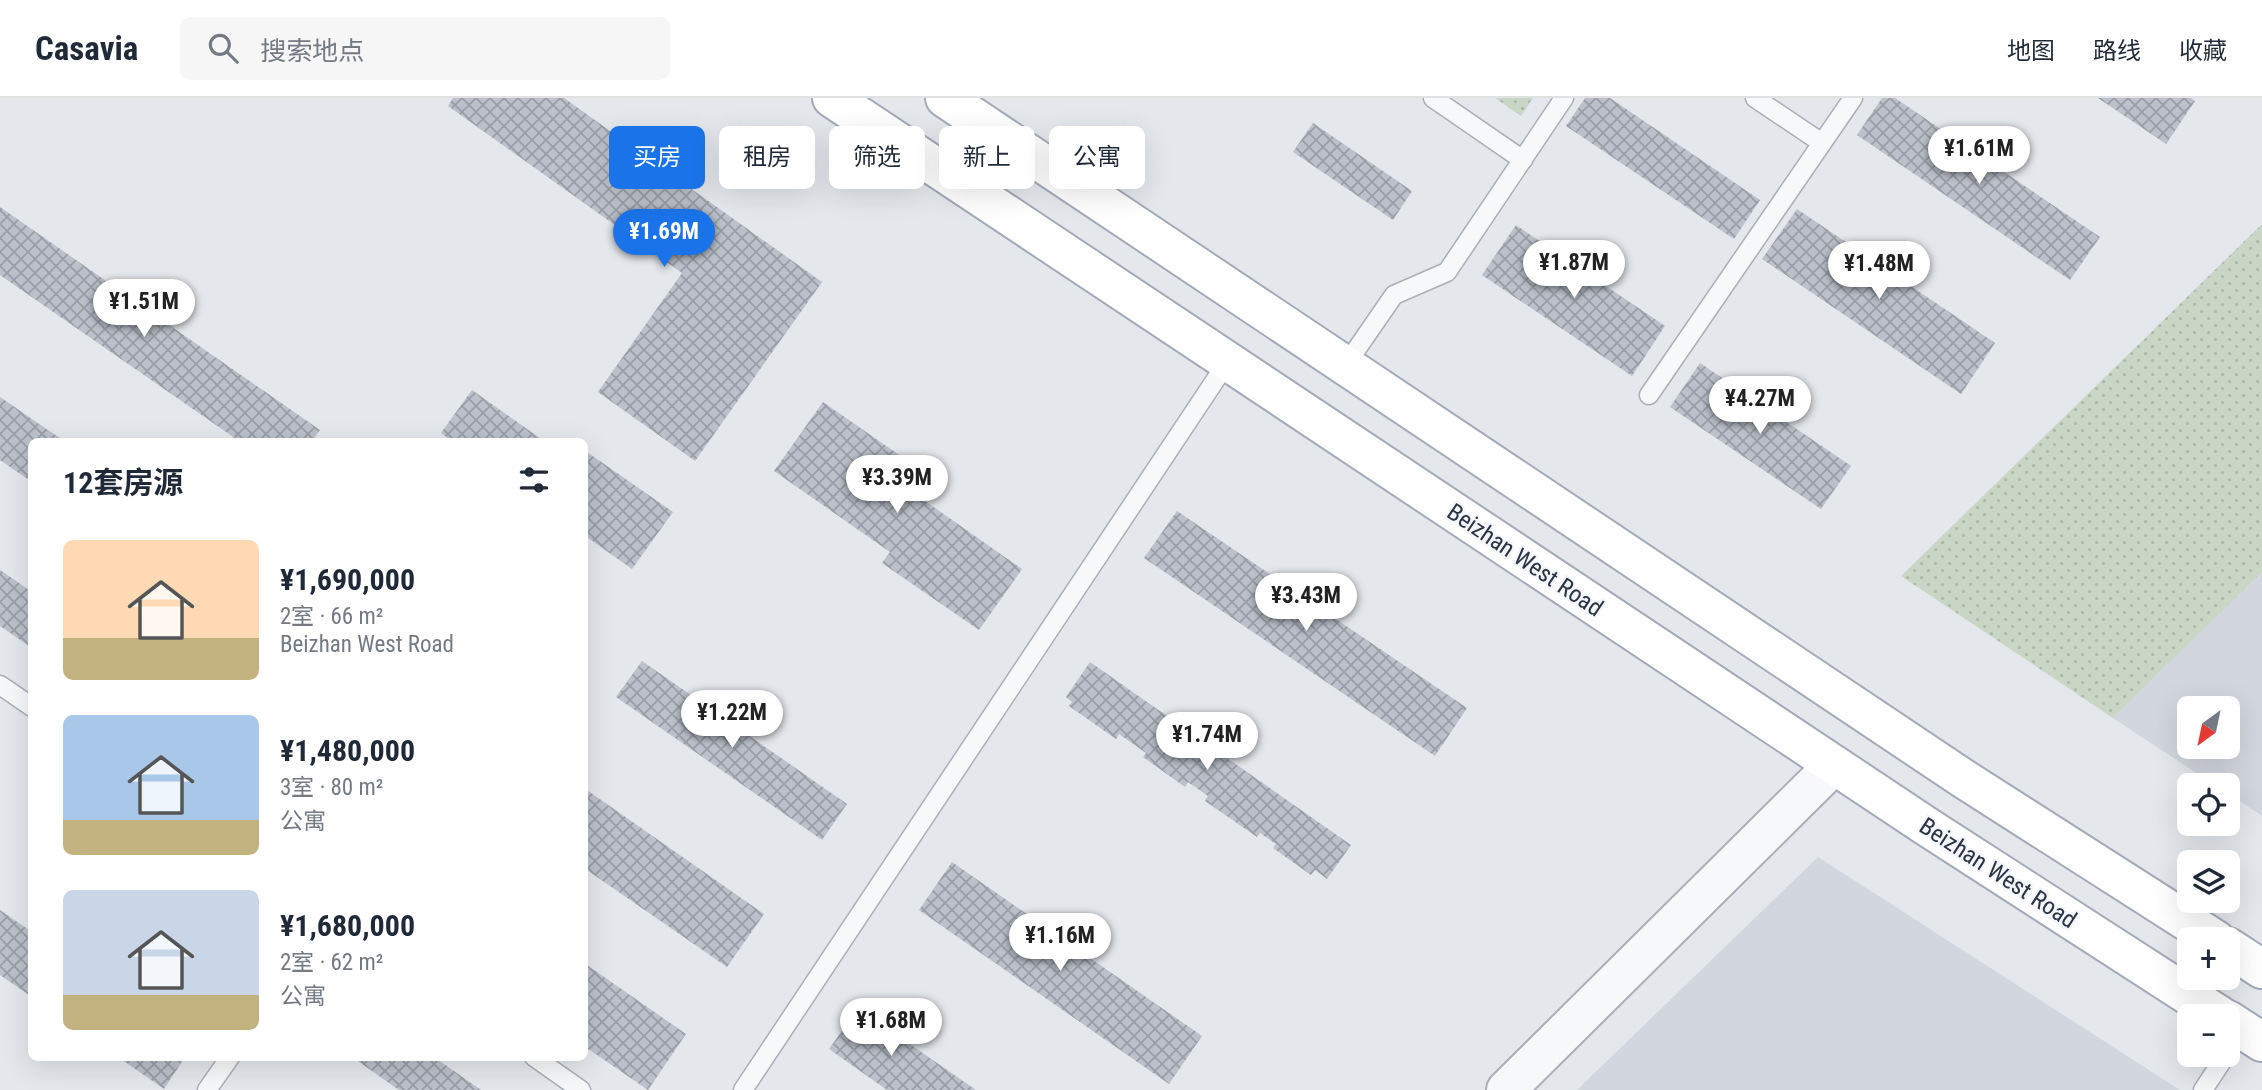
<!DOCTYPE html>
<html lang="zh">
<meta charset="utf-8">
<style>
:root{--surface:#fff;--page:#f6f6f7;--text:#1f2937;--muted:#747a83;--line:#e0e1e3;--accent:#1a73e8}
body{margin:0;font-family:"Roboto Condensed","Noto Sans SC",sans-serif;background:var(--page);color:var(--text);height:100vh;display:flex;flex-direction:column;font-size:26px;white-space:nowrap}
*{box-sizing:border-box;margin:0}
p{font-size:23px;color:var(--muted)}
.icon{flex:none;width:38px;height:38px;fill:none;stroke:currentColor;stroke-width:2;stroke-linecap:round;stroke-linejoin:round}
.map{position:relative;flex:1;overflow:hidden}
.panel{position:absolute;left:28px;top:340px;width:560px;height:623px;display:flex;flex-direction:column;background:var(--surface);border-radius:10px;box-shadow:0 7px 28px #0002}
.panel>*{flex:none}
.top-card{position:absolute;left:609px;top:28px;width:665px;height:63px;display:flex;gap:14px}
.needle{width:46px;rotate:213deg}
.controls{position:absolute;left:2177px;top:598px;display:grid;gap:14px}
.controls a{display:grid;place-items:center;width:63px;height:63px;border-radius:10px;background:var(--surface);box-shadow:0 7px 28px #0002;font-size:35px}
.price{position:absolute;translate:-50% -60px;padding:0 16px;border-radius:24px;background:#fff;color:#222;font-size:23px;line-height:46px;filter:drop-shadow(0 2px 4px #0008)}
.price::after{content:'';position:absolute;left:50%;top:42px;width:21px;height:16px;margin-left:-10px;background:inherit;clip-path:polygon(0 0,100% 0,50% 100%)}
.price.active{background:var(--accent);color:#fff}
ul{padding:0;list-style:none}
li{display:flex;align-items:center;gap:21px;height:175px;padding:0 35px}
li span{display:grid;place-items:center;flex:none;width:196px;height:140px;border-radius:10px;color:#555}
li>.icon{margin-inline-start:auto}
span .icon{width:84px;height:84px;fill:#fffc;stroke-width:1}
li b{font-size:30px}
h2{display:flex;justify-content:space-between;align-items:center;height:84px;padding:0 35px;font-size:30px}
.chip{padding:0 24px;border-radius:10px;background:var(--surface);box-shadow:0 7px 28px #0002;font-size:24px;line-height:63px}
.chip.active{background:var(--accent);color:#fff}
header{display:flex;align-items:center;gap:42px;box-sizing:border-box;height:98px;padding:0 35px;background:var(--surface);border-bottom:2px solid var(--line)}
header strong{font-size:33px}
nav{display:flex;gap:38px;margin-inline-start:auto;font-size:24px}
.search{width:490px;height:63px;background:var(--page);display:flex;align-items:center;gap:18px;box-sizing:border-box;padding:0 24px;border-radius:10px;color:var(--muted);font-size:26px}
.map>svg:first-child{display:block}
</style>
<header>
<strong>Casavia</strong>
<div class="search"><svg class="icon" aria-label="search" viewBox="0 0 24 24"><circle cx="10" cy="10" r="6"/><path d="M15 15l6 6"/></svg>搜索地点</div>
<nav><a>地图</a><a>路线</a><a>收藏</a></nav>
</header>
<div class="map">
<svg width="2262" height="992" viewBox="0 0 2262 992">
<defs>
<pattern id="grass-dots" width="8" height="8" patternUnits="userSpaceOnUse" patternTransform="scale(1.75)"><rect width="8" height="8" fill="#c9d6c5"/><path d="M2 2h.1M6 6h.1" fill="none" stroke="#adb8ab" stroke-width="1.8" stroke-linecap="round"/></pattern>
<pattern id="building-cross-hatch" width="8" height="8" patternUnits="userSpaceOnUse" patternTransform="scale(1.75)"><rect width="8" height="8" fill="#bbc0ca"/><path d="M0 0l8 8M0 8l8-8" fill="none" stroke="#989da6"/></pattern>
</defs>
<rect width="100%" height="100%" fill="#e4e7ec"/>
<!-- built -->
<g fill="#d2d6de" fill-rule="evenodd">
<path d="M2262,474v244l-34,-23v-7h-12l-103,-68zM2189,611h39v38h-39z"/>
<path d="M1818,759l362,233h-603z"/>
</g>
<!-- grass -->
<g fill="url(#grass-dots)">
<path d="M1495,0h38l-12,18z"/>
<path d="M2262,126v348l-149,146 -212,-142z"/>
</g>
<!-- building -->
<g fill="url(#building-cross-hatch)">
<path d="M453,0h111l258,184 -127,179 -97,-69 84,-119 -234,-167z"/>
<path d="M1585,0h25l150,102 -26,39 -168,-113z"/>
<path d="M1882,0h13l205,139 -30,43 -213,-145z"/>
<path d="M2098,0h93l4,3 -29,43z"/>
<path d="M1313,25l99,68 -19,29 -100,-68z"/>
<path d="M0,109l320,223 -8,11h-73l-239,-166z"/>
<path d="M1797,111l198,134 -34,51 -199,-135z"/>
<path d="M1516,127l149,101 -33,50 -150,-101z"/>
<path d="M1700,265l151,103 -30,43 -151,-102z"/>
<path d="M472,292l72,51h-92l-11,-8z"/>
<path d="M0,299l64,44h-32v41l-32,-22z"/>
<path d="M823,304l115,80 -13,19 97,68 -43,61 -97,-67 8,-11 -116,-81z"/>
<path d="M584,352l89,62 -41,57 -48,-34z"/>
<path d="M1177,413l290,197 -32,48 -291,-198z"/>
<path d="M0,472l32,22v56l-32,-22z"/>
<path d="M642,563l205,143 -25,36 -206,-143z"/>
<path d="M1090,564l261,183 -24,34 -12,-9 -4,5 -38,-27 3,-4 -16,-11 -3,4 -52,-36 3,-5 -20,-14 -3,5 -42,-30 3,-4 -27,-19 -3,5 -47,-33 3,-4 -6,-5z"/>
<path d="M584,690l180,126 -37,53 -143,-99z"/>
<path d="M952,764l250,174 -33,48 -250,-174z"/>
<path d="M0,812l32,22v65l-32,-22z"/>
<path d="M584,865l102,71 -38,56 -64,-44z"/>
<path d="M858,910l118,82h-89l-58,-41z"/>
<path d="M118,959h67l-21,32z"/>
<path d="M352,959h82l47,33h-82z"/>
</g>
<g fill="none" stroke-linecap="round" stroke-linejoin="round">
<!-- service casing -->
<g stroke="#a9aeb7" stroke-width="21">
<g id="service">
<path d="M1433,0l90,62"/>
<path d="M1755,0l67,45"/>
<path d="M1345,268l49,-71 53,-23 117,-174"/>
<path d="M1649,297l204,-297"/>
<path d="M0,587l32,22"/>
<path d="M534,959l47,33"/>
<path d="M207,992l23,-33"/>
<path d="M743,992l485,-729"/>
<path d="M2203,992l23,-35"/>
</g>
</g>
<!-- tertiary casing -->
<g stroke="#a9aeb7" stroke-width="42">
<path id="tertiary" d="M1506,992l328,-325"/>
</g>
<!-- primary casing -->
<g stroke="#a3abb8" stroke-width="42">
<g id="primary">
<path d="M832,0l1094,728 296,191"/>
<path d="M945,0l1019,681 252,161"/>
<path d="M2228,849l34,22"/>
<path d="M2228,922l34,22"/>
</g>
</g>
<!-- service -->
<use href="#service" stroke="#f7f8fa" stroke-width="18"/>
<!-- tertiary -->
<use href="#tertiary" stroke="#f7f8fa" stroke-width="38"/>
<!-- primary -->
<use href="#primary" stroke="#fff" stroke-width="38"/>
</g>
<g text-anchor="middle" stroke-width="5" stroke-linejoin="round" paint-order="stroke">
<!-- street labels -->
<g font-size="24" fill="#2b3445" stroke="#f4f6f9">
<text transform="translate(1525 462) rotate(34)" y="8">Beizhan West Road</text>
<text transform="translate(1998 775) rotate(33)" y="8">Beizhan West Road</text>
</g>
</g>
</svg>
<div class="controls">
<a><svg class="needle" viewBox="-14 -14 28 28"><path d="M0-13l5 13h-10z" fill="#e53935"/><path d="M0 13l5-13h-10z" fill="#747a83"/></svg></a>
<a><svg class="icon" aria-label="locate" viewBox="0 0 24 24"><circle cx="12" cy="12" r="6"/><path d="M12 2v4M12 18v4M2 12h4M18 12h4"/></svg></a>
<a><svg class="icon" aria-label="layers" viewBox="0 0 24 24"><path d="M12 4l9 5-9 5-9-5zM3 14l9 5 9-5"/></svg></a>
<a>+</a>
<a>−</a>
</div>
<b class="price" style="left:1979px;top:88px">¥1.61M</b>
<b class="price active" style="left:664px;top:171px">¥1.69M</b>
<b class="price" style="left:1574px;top:202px">¥1.87M</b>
<b class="price" style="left:1879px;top:203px">¥1.48M</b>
<b class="price" style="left:144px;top:241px">¥1.51M</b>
<b class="price" style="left:1760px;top:338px">¥4.27M</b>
<b class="price" style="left:897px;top:417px">¥3.39M</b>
<b class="price" style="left:1306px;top:535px">¥3.43M</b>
<b class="price" style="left:732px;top:652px">¥1.22M</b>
<b class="price" style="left:1207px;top:674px">¥1.74M</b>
<b class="price" style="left:1060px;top:875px">¥1.16M</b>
<b class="price" style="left:891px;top:960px">¥1.68M</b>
<div class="top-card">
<a class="chip active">买房</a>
<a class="chip">租房</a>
<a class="chip">筛选</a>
<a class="chip">新上</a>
<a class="chip">公寓</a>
</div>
<section class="panel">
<h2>12套房源<svg class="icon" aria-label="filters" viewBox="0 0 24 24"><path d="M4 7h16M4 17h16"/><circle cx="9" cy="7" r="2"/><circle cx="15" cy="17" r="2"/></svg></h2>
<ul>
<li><span style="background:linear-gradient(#ffd9b3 70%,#c2b280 0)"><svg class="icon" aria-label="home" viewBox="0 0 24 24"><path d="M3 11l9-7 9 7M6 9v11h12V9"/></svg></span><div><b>¥1,690,000</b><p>2室 · 66 m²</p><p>Beizhan West Road</p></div></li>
<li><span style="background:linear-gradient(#a9c7e8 75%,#c2b280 0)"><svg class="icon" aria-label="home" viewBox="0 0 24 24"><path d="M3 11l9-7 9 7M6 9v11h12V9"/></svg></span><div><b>¥1,480,000</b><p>3室 · 80 m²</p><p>公寓</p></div></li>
<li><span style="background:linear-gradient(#c9d6e8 75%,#c2b280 0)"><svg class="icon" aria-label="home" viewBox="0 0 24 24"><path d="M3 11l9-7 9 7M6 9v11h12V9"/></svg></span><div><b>¥1,680,000</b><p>2室 · 62 m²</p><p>公寓</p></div></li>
</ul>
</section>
</div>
